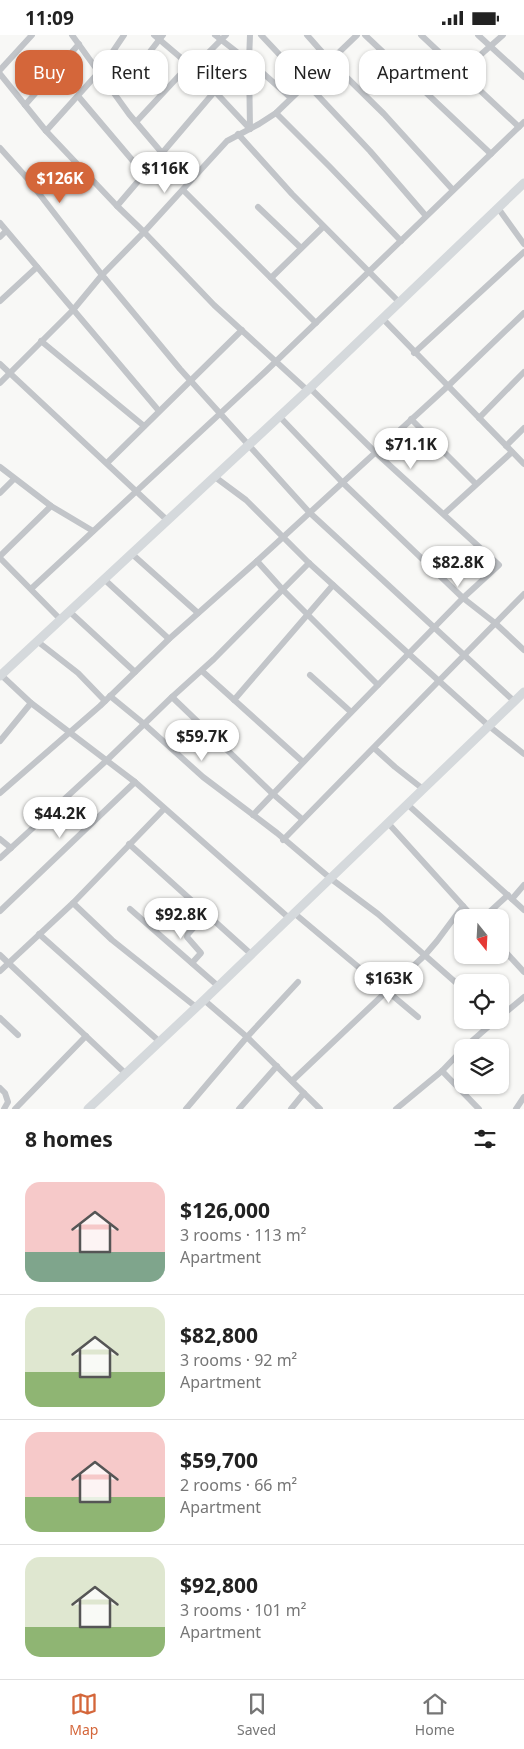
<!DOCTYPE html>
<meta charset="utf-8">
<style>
:root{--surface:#fff;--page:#f6f6f6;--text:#222;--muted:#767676;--line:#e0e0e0;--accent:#d4663a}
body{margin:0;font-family:"Noto Sans",sans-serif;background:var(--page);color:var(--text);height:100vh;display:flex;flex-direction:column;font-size:19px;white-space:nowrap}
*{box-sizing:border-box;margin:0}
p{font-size:16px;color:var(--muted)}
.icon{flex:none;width:28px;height:28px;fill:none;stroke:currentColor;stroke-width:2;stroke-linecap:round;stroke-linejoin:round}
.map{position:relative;height:1074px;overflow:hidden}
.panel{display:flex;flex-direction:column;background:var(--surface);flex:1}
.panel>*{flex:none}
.banner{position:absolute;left:15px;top:15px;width:495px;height:45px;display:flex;gap:10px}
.needle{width:32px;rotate:162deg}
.controls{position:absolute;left:454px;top:874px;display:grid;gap:10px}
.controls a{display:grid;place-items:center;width:55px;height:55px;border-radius:10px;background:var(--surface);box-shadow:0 1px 4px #0004;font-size:25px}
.price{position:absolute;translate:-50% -42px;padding:0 11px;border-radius:18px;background:#fff;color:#222;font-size:16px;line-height:32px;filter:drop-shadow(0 1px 2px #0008)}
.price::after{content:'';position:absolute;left:50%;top:30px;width:15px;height:11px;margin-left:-8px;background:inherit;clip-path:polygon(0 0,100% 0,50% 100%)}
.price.active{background:var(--accent);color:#fff}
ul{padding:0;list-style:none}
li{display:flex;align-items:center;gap:15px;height:125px;padding:0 25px}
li+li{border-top:1px solid var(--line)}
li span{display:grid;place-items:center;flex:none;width:140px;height:100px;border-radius:15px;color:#555}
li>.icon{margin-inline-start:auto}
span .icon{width:60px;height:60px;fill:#fffc;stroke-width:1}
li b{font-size:21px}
h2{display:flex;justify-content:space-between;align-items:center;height:60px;padding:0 25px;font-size:21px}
.chip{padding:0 18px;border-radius:15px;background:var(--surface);box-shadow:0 1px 4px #0004;font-size:18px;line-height:45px}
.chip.active{background:var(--accent);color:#fff}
.status{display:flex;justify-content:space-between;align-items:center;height:35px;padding:0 25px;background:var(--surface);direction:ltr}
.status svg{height:14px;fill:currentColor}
.dock{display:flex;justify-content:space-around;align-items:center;height:70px;border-top:1px solid var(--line);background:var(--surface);font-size:14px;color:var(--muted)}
.dock a{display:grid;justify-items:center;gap:2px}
.dock .active{color:var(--accent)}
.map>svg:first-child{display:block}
</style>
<div class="status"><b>11:09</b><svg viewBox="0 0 49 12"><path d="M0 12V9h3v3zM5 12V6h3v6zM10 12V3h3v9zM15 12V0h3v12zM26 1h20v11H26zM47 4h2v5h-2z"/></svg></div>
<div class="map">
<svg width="524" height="1074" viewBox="0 0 524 1074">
<rect width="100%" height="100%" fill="#f8f8f6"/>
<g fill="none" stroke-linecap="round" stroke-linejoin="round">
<!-- street -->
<g stroke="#c2c5c9" stroke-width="6">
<path d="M72,0l57,79 33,39"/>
<path d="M154,0l39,33 57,61"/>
<path d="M215,0l41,32 35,31"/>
<path d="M261,0l109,116 56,65"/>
<path d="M307,0l23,26 54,53 69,76"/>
<path d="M365,0l126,119"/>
<path d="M421,0l98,92"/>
<path d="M478,0l46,42"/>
<path d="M193,33l33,-33"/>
<path d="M0,35l32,-35"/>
<path d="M461,37l42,-37"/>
<path d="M0,39l46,57 71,75 27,26 70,73 93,85"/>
<path d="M127,46l36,-46"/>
<path d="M78,61l66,78"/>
<path d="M25,70l54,-61"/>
<path d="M276,78l54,54 71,74"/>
<path d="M136,87l53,-57"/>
<path d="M250,94l-1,-68 1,-26"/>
<path d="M46,96l53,-59 25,-37"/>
<path d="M238,99l54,60 107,108"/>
<path d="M0,113l27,30 75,97 78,94 129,143 205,189"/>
<path d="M183,155l133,133"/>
<path d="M117,171l98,-115"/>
<path d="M258,172l43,41"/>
<path d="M498,173l26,36"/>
<path d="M0,188l159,188"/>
<path d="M0,202l6,-6"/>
<path d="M271,243l52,-51"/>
<path d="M0,266l37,-34"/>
<path d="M383,284l141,145"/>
<path d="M41,306l103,85"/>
<path d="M414,318l110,-101"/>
<path d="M0,329l168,157"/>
<path d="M0,348l73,-73 29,-35 42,-43 83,-91 32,-17 17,-11 81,-78"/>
<path d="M279,381l63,66 121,116 32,25 29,27"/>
<path d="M479,383l45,-46"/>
<path d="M411,384l65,65"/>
<path d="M506,411l18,-18"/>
<path d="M107,428l135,-133"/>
<path d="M0,432l51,39 42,25"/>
<path d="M215,442l31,23 63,63 100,91 80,72 35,28"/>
<path d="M0,458l14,-14"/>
<path d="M444,479l68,-62"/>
<path d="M132,519l66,59"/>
<path d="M0,521l51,-50"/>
<path d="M0,523l61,62"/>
<path d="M257,526l26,29 95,95"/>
<path d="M105,545l64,59"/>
<path d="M32,553l234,-217 258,-249"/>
<path d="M70,577l65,60"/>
<path d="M37,606l41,32 27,28"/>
<path d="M202,636l101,91"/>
<path d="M0,639l31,29 104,79 154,136"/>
<path d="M310,640l41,37"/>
<path d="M110,661l33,27 60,54 74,56 53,45 48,36 84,74"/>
<path d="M172,662l101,97 29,25"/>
<path d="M234,665l99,-115"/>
<path d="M0,706l31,-38"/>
<path d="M374,713l21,19 28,22"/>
<path d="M0,758l100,-87 69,-67 88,-78 191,-175 76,-73"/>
<path d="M407,769l117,106"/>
<path d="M253,780l83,-87 127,-130 36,-33 -124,-113 -65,-64"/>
<path d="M388,788l85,94"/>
<path d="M0,804l11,9"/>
<path d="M283,805l241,-246"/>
<path d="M129,809l122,110"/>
<path d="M0,823l107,-98 65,-63 42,-38 95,-96"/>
<path d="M512,864l12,-14"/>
<path d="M73,868l39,37 84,67"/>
<path d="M130,874l88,77"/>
<path d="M0,876l135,-129"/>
<path d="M294,878l124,104"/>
<path d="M484,882l24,-22"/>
<path d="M39,899l121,108"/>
<path d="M500,911l24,26"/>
<path d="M0,920l126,119"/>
<path d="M192,928l9,-10 -14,-16 1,-3 19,-21"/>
<path d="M0,936l73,-68 91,-94"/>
<path d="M204,965l43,37 73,72"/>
<path d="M500,982l24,-20"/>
<path d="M0,983l18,17"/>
<path d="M465,1012l31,-27"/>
<path d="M442,1036l37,38"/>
<path d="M292,1046l133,-126 12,-14 26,-35"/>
<path d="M0,1053l5,5 3,9 -4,7"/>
<path d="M15,1074l71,-73"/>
<path d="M186,1074l61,-72 51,-55"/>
<path d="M239,1074l38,-43"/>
<path d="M291,1074l13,-16"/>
<path d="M396,1074l46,-38 20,-21"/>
<path d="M516,1074l8,-12"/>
</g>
<!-- secondary -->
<g stroke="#d5d9dc" stroke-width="9">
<path d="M0,641l310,-288 214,-205"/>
<path d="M88,1074l116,-109 320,-308"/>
</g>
</g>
</svg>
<div class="controls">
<a><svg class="needle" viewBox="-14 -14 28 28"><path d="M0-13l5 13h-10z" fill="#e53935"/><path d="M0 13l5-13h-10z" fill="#767676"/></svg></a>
<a><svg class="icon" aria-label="locate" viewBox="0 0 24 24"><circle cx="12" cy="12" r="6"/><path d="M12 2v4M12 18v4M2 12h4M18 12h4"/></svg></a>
<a><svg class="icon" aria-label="layers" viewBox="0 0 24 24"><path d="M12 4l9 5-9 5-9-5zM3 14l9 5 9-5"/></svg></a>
</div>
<b class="price" style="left:165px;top:159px">$116K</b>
<b class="price active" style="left:60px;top:169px">$126K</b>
<b class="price" style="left:411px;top:435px">$71.1K</b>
<b class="price" style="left:458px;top:553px">$82.8K</b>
<b class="price" style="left:202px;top:727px">$59.7K</b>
<b class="price" style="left:60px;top:804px">$44.2K</b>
<b class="price" style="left:181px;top:905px">$92.8K</b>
<b class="price" style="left:389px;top:969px">$163K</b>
<div class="banner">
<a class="chip active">Buy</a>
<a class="chip">Rent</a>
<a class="chip">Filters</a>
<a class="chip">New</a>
<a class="chip">Apartment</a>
</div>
</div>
<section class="panel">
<h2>8 homes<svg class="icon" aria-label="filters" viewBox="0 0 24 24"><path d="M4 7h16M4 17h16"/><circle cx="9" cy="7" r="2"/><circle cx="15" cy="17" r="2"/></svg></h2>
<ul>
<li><span style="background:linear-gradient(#f6c9c9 70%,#7fa58c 0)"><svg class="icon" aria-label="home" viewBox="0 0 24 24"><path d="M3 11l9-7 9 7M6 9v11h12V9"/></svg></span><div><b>$126,000</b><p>3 rooms · 113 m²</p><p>Apartment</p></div></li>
<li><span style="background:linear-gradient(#dfe7d0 65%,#8fb573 0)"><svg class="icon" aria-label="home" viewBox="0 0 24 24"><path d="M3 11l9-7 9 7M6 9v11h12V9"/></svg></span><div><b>$82,800</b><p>3 rooms · 92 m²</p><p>Apartment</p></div></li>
<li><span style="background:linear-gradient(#f6c9c9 65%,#8fb573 0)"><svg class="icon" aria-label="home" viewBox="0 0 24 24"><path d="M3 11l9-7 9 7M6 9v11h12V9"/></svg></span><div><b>$59,700</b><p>2 rooms · 66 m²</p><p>Apartment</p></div></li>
<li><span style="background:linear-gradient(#dfe7d0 70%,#8fb573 0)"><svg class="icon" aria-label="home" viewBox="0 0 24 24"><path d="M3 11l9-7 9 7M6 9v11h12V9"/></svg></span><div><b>$92,800</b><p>3 rooms · 101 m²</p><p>Apartment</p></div></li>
</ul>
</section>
<nav class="dock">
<a class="active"><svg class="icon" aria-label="map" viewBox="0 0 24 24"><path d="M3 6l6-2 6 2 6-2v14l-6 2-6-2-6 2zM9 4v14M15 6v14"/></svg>Map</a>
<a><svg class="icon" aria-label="saved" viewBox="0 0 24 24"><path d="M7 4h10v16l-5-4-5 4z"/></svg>Saved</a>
<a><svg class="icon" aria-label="home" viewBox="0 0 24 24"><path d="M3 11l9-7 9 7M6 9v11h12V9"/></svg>Home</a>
</nav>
